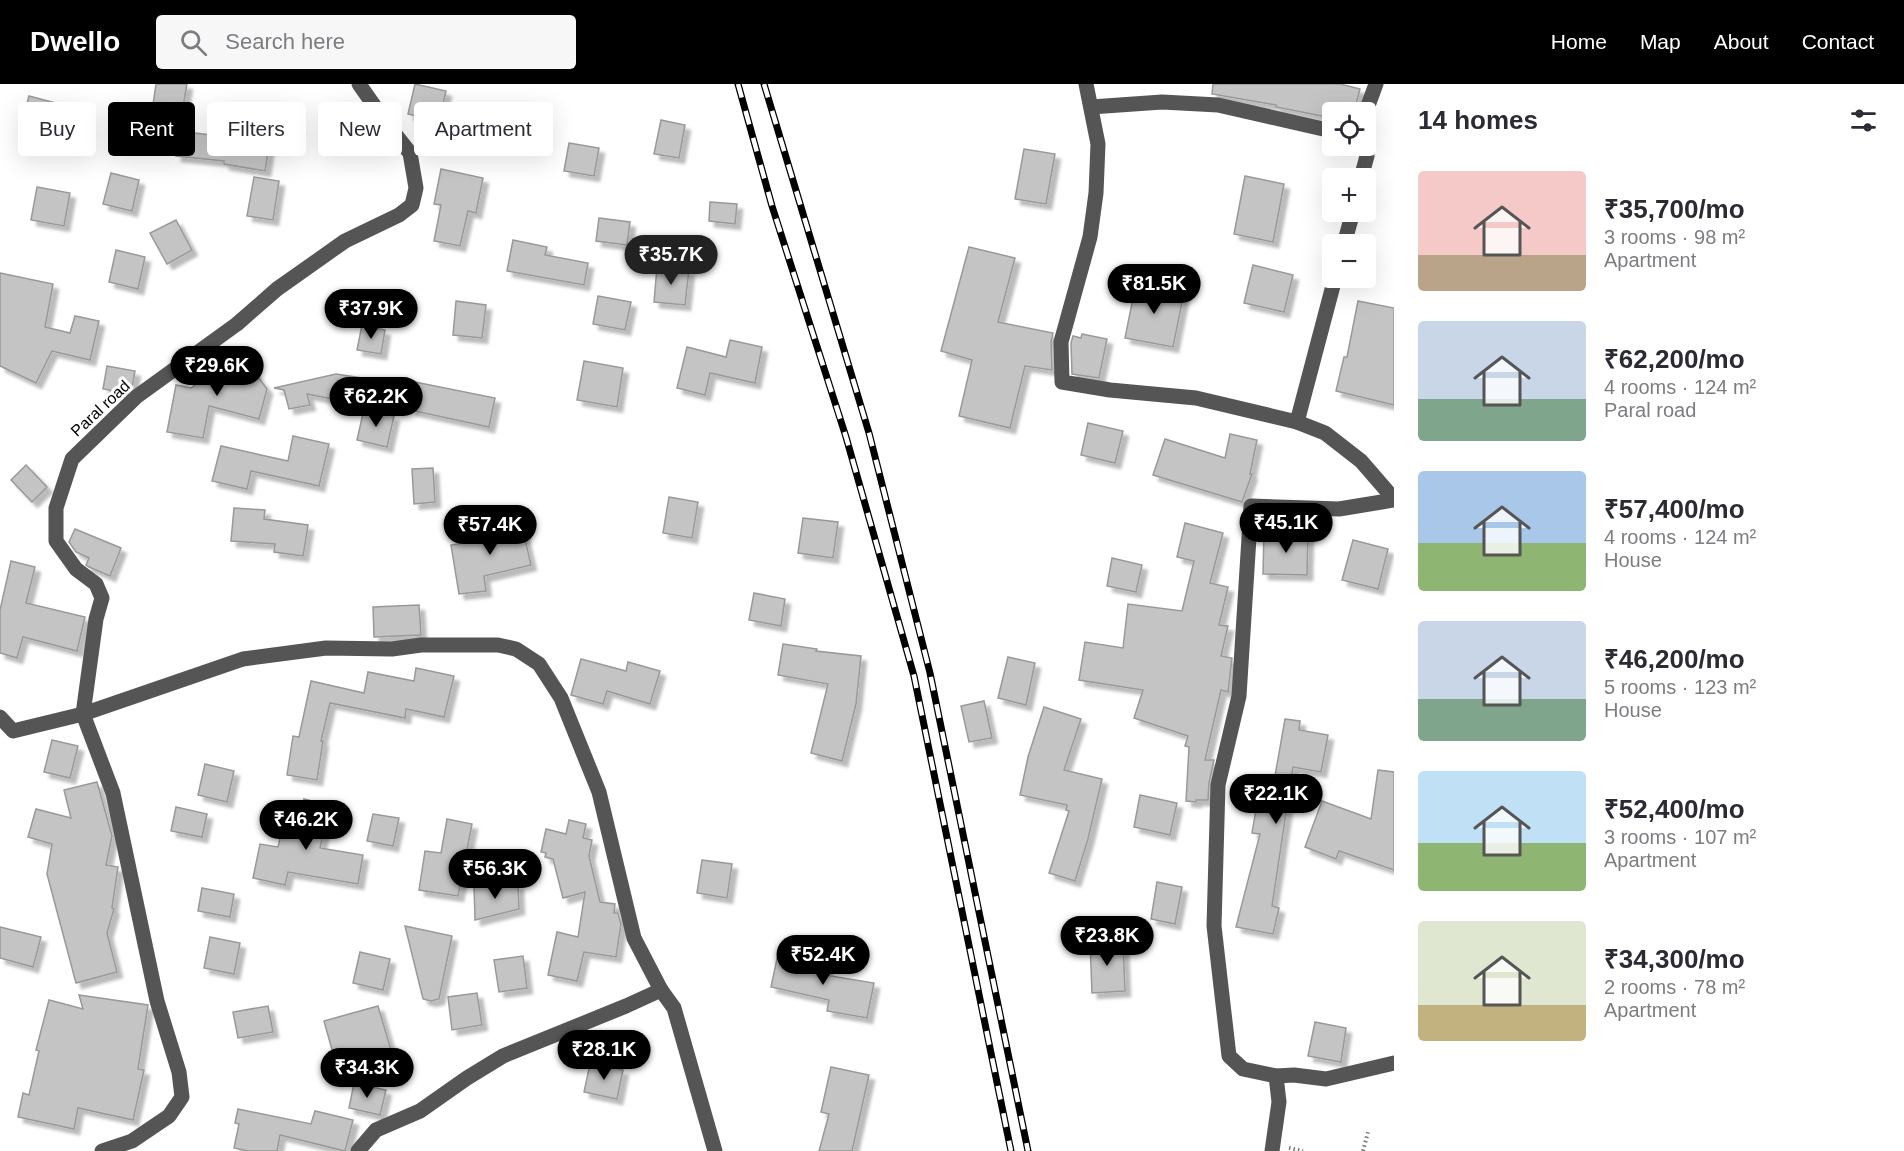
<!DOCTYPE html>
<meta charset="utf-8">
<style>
:root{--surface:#fff;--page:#f7f7f7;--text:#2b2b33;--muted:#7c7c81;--accent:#000}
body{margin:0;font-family:Helvetica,sans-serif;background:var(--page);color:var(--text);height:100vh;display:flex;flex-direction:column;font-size:22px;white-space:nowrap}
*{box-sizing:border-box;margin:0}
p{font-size:20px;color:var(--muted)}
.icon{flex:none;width:33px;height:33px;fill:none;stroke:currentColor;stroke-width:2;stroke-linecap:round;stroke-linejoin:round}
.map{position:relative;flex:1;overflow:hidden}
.sheet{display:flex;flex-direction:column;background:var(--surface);width:510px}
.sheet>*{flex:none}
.banner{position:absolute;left:18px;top:18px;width:570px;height:54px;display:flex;gap:12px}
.controls{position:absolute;left:1322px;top:18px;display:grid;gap:12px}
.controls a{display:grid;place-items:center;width:54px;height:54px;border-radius:6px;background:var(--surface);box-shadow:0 6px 24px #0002;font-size:30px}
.price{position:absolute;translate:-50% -51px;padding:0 14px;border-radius:21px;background:var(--accent);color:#fff;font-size:20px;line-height:39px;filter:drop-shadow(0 2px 3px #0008)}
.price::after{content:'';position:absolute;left:50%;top:36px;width:18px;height:14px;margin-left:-9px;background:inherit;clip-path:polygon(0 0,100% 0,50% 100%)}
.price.active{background:#222;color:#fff}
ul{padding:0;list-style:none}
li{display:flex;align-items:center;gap:18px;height:150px;padding:0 24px}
li span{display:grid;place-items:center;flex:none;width:168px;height:120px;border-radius:6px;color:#555}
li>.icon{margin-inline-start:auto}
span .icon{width:72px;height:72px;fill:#fffc;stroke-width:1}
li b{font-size:26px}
h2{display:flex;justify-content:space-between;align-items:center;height:72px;padding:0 24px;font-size:26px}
.chip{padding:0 21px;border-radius:6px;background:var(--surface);box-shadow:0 6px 24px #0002;font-size:21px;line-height:54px}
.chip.active{background:var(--accent);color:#fff}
header{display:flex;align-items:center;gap:36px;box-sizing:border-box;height:84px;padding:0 30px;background:var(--accent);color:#fff}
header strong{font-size:28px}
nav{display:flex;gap:33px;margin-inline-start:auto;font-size:21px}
.search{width:420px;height:54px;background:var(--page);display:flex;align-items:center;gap:15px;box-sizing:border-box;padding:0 21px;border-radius:6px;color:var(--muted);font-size:22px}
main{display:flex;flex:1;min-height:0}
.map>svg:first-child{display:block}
</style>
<header>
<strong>Dwello</strong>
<div class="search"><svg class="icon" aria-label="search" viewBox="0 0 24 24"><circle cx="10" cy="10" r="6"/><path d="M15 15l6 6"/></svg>Search here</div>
<nav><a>Home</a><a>Map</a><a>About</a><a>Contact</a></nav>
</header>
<main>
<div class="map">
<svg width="1394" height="1067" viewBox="0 0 1394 1067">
<defs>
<filter id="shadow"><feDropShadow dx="5.5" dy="5.5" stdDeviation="1.5" flood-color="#0004"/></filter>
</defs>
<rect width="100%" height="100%" fill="#fff"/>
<!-- building -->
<g fill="#c4c4c4" stroke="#999" stroke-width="1.5" filter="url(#shadow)">
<path d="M156,0h31l-7,40 -29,-5z"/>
<path d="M415,0l31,7 -7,31 -31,-8z"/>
<path d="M1213,0h127l20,5 -6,23h-22v6l-56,-11v-2l-64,-11z"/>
<path d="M29,12l38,10 -9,33 -38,-10z"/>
<path d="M661,36l24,5 -6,33 -25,-4z"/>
<path d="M178,47l50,6 1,-6 41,8 -5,32 -41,-7v-3l-48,-5z"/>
<path d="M569,59l30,5 -5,28 -30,-5z"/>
<path d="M1024,65l31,5 -9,50 -31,-5z"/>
<path d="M441,85l42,9 -7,35 -8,-2 -8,35 -26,-5 7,-36 -7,-1z"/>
<path d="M111,89l28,7 -7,31 -29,-7z"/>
<path d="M1245,92l39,8 -11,58 -39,-8z"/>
<path d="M254,93l25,4 -6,39 -26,-4z"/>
<path d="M37,103l33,6 -6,33 -33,-6z"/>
<path d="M710,118l27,2 -2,20 -26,-3z"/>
<path d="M599,134l31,4 -3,23 -31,-4z"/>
<path d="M176,136l16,30 -25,14 -17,-31z"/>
<path d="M513,156l34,7 -2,8 43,8 -4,22 -77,-14z"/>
<path d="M969,163l46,11 -17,64 55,11 -2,9 1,28 -27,-4 -15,62 -51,-12 13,-56 -31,-9z"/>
<path d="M116,166l29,7 -7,32 -29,-7z"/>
<path d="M1253,181l40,10 -9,37 -40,-9z"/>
<path d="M657,183l32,3 -4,35 -31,-3z"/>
<path d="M0,189l53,11 -8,43 25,6 5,-17 24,5 -9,39 -38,-9 -16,32 -36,-17z"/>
<path d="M1136,199l48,9 -11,55 -48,-9z"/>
<path d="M598,212l33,6 -6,28 -32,-6z"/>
<path d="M456,217l30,4 -4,33 -29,-3z"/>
<path d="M1358,217l36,7v97l-58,-14 8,-34h3z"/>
<path d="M362,241l23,5 -4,24 -24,-4z"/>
<path d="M1082,250l25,5 -8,39 -27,-4 -1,-31 2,-7 8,2z"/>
<path d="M730,256l32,7 -7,36 -45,-10 -5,22 -28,-7 10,-41 39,10z"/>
<path d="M239,268l28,37 -8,30 -50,-13 -6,32 -36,-6 9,-47 15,3z"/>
<path d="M584,277l39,7 -6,39 -40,-7z"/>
<path d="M107,282l28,5 -3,17 -6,5 -23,-4z"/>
<path d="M336,290l32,5 -4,26 -57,-11 3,11 -21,4 -5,-19 -10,-2z"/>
<path d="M415,298l80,16 -6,29 -79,-17z"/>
<path d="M364,325l30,7 -7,31 -30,-7z"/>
<path d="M1088,339l35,8 -8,32 -34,-8z"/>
<path d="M1230,350l27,6 -7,34h2l-10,28 -89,-27 12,-36 60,19z"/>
<path d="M293,352l36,8 -10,42 -68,-15 -4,18 -35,-8 9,-35 67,15z"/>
<path d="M26,381l21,22 -15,15 -21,-22z"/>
<path d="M433,384l2,34 -21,2 -2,-35z"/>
<path d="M669,413l29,5 -6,36 -29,-5z"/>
<path d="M234,424l31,2 -1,9 44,6 -5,31 -29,-4 1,-8 -44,-3z"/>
<path d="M520,434l11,47 -47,11 2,15 -27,3 -8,-49 42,-7 -3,-13z"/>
<path d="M803,434l35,4 -5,36 -35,-5z"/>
<path d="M1185,439l38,10 -13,50 18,4 -9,38 9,1 -7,30 11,2 -4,34 -7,-2 -16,70h9l-5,23 -1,17h-12v2l-10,-1 3,-54 -4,-1 3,-10 -54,-18 9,-28 -64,-10 6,-38 38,6 5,-44 54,7 12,-50 -17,-4z"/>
<path d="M75,445l46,19 -11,28 -21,-9 -3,-2 3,-7 -13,-6 -7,-10z"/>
<path d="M1264,448l44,1 -1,42 -44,-1z"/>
<path d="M1353,456l35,9 -10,40 -36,-9z"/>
<path d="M1112,474l30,7 -6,27 -29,-6z"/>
<path d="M11,477l24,6 -9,36 59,14 -8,34 -54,-14 -6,21 -17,-5v-43z"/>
<path d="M754,509l31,6 -4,27 -32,-6z"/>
<path d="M419,521l2,30 -47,2 -1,-30z"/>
<path d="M783,560l34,5 -1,2 45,5 -5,48 -14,57 -31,-8 17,-69 -50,-9z"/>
<path d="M1008,573l27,6 -9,42 -28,-7z"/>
<path d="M581,575l45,12 2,-9 32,9 -10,33 -43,-13 -4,13 -32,-9z"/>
<path d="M416,584l38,8 -10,41 -38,-8 -1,9 -75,-15 -9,38h2l-6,39 -30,-5 6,-39 6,1 12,-56 53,12 4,-21 46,9z"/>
<path d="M984,617l8,37 -23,4 -8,-36z"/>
<path d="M1044,623l37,12 -17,51 38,9 -14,60 -13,42 -26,-8 20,-62 -3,-1 1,-5 -47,-10 8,-38z"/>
<path d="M1285,635l15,2 -1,9 29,5 -7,37 -28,-5 -21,139 7,2 -6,26 -37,-7 24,-93 -8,-1 7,-42 13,2z"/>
<path d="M52,656l26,6 -8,32 -26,-6z"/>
<path d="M205,680l29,7 -7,31 -29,-7z"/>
<path d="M1378,686l16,2v98l-55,-19 -3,8 -31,-12 17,-46 49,18z"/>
<path d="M97,698l15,54 -6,29 12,2 -6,41 2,1 -7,24 10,39 -41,11 -29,-109 5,-30 -24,-7 8,-28 35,9 -7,-28z"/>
<path d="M1140,711l37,8 -7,32 -36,-8z"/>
<path d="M304,715l21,5 -2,12 4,1 -7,31 43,7 -5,29 -70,-12 -3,13 -32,-7 7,-34 18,3 8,-35 15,3z"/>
<path d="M176,723l31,7 -5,23 -31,-6z"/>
<path d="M373,730l26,4 -6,28 -26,-5z"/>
<path d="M447,735l25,5 -14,72 -39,-6 6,-39 16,2z"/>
<path d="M569,736l17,4 -3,14 9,2 -3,16 11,46 15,2 -1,9h4l3,11 -5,33 -32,-5 -7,29 -29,-6 9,-43 21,5 7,-45 -22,6 -10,-39 -8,-2 1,-4 -5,-1 5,-23 20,5z"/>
<path d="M702,776l30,4 -5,34 -30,-5z"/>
<path d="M1157,798l25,5 -7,37 -24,-5z"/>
<path d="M518,800l1,25 -44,11 -1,-34z"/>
<path d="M202,804l32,6 -4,23 -32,-6z"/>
<path d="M405,842l47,10 -13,63 -8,2 -8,-2z"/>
<path d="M0,843l41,10 -8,30 -33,-9z"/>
<path d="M210,853l30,6 -6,31 -30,-6z"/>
<path d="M1123,857l2,50 -33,2 -2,-51z"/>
<path d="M360,868l30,7 -7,31 -30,-7z"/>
<path d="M778,870l50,11 -3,10 49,8 -7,35 -40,-7 2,-11 -58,-13z"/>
<path d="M523,872l4,32 -28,4 -5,-32z"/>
<path d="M477,909l5,32 -30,5 -4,-33z"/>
<path d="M79,911l69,10 -10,64 6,1 -11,50 -55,-12 -4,21 -56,-12 5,-24 6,2 10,-44 -3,-1 13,-50 34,9z"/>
<path d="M268,922l5,26 -35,6 -5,-26z"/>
<path d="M378,922l13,44 -55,14 -12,-43z"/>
<path d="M1315,938l31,6 -5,34 -33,-6z"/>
<path d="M590,980l33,6 -6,29 -33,-7z"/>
<path d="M831,983l38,8 -17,76h-33l10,-37 -8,-2z"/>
<path d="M354,999l32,7 -6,25 -31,-7z"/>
<path d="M238,1025l73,15 4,-13 38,9 -8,31 -65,-16 -3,16h-29l-14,-3 5,-24 -4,-1z"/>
</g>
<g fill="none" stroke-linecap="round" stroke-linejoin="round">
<!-- path -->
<g stroke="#777" stroke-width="4" stroke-dasharray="1.5 3" stroke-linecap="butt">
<path d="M1289,1064l14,3"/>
<path d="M1363,1067l5,-19"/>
</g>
<!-- minor -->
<g stroke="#555" stroke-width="15">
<path d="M1086,0l12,60 -2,49 -6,44 -29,105 1,40 48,8 86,8 101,24 28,11 36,28 33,38"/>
<path d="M1091,23l71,-5 56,3 114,26"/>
<path d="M1361,94l6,-22 -2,-42 11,-30"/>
<path d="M1344,160l9,-32"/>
<path d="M1297,338l38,-144"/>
<path d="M0,633l13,14 70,-17 13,-95 6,-21 -6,-14 -20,-15 -20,-28v-33l16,-49 64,-62 101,-73 40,-35 68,-48 54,-26 13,-10 4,-17 -6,-35 -23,-29 -28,-40"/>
<path d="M661,906l13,18 41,143"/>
<path d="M1276,992l18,-1 32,4 68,-16"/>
<path d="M102,1067l30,-10 37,-25 13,-19 -3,-25 -22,-71 -44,-208 -30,-79 160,-55 83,-11 66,1 29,-4h77l18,4 23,15 22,34 38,94 35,146 27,52 -35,16 -123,50 -36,22 -47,33 -44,19 -18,21"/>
<path d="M1272,1067l7,-49 -3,-26 -33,-7 -14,-13 -15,-130 4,-141 21,-89 12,-190 88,3 55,-9"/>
</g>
<!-- rail casing -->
<g stroke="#000" stroke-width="7">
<g id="rail">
<path d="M738,0l34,122 74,231 68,239 97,475"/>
<path d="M764,0l105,349 61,240 98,478"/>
</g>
</g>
<!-- rail -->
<use href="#rail" stroke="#fff" stroke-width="4.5" stroke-dasharray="14" stroke-linecap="butt"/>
</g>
<g text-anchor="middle" stroke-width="6" stroke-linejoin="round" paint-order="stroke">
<!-- street labels -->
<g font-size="16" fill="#000" stroke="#fff">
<text transform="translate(100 324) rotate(-43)" y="6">Paral road</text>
</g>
</g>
</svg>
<div class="controls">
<a><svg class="icon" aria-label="locate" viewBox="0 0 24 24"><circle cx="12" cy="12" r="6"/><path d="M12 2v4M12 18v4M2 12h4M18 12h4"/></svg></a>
<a>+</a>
<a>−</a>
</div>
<b class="price active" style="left:671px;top:202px">₹35.7K</b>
<b class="price" style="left:1154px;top:231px">₹81.5K</b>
<b class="price" style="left:371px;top:256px">₹37.9K</b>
<b class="price" style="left:217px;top:313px">₹29.6K</b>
<b class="price" style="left:376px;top:344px">₹62.2K</b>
<b class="price" style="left:1286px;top:470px">₹45.1K</b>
<b class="price" style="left:490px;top:472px">₹57.4K</b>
<b class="price" style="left:1276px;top:741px">₹22.1K</b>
<b class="price" style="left:306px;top:767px">₹46.2K</b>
<b class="price" style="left:495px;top:816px">₹56.3K</b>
<b class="price" style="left:1107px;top:883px">₹23.8K</b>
<b class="price" style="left:823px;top:902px">₹52.4K</b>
<b class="price" style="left:604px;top:997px">₹28.1K</b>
<b class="price" style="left:367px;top:1015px">₹34.3K</b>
<div class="banner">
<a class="chip">Buy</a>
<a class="chip active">Rent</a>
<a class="chip">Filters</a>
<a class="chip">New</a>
<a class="chip">Apartment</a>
</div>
</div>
<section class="sheet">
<h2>14 homes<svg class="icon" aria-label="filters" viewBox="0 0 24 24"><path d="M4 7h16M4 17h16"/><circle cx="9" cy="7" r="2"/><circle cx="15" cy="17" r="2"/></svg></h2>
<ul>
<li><span style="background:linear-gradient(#f6c9c9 70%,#b9a48a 0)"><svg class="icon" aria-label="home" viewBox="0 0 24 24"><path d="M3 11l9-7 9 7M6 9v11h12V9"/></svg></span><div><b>₹35,700/mo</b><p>3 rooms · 98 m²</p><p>Apartment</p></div></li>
<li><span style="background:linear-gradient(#c9d6e8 65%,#7fa58c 0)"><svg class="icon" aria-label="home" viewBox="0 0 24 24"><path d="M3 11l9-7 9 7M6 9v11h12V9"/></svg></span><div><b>₹62,200/mo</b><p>4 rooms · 124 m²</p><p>Paral road</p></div></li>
<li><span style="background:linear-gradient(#a9c7e8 60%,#8fb573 0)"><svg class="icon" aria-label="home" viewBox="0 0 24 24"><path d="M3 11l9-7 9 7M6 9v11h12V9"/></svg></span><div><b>₹57,400/mo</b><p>4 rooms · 124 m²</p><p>House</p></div></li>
<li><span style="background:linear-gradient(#c9d6e8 65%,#7fa58c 0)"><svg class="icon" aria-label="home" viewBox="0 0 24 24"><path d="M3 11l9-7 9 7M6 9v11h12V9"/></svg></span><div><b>₹46,200/mo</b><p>5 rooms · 123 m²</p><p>House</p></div></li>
<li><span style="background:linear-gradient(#bfe0f5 60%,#8fb573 0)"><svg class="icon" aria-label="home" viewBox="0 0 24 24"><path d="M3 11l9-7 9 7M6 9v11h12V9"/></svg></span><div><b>₹52,400/mo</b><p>3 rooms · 107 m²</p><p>Apartment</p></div></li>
<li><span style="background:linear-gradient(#dfe7d0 70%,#c2b280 0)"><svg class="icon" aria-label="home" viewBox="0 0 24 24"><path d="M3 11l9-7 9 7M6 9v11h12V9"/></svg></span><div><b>₹34,300/mo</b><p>2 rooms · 78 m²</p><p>Apartment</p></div></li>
</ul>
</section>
</main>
